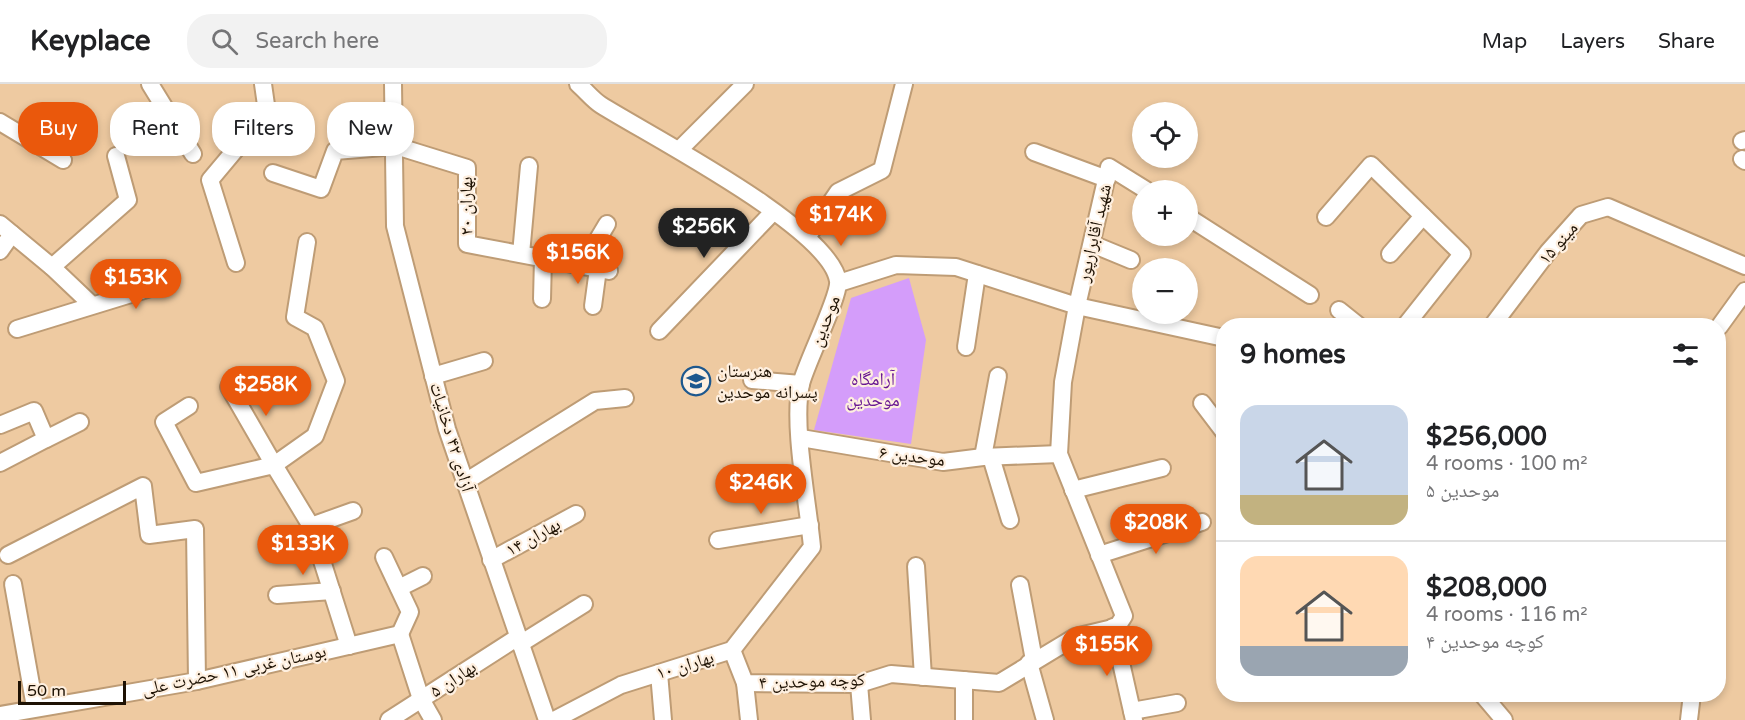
<!DOCTYPE html>
<meta charset="utf-8">
<style>
:root{--surface:#fff;--page:#f2f2f2;--text:#202124;--muted:#757577;--line:#e0e0e0;--accent:#ea580c}
body{margin:0;font-family:"Varela Round","Noto Naskh Arabic",sans-serif;background:var(--page);color:var(--text);height:100vh;display:flex;flex-direction:column;font-size:22px;white-space:nowrap}
*{box-sizing:border-box;margin:0}
p{font-size:20px;color:var(--muted)}
.icon{flex:none;width:33px;height:33px;fill:none;stroke:currentColor;stroke-width:2;stroke-linecap:round;stroke-linejoin:round}
.map{position:relative;flex:1;overflow:hidden}
.panel{position:absolute;left:1216px;top:234px;width:510px;height:384px;display:flex;flex-direction:column;background:var(--surface);border-radius:24px;box-shadow:0 3px 9px #0003}
.panel>*{flex:none}
.top-card{position:absolute;left:18px;top:18px;width:570px;height:54px;display:flex;gap:12px}
.fabs{position:absolute;left:1132px;top:18px;display:grid;gap:12px}
.fabs a{display:grid;place-items:center;width:66px;height:66px;border-radius:50%;background:var(--surface);box-shadow:0 3px 9px #0003;font-size:30px}
.scale{position:absolute;left:18px;bottom:15px;width:108px;box-sizing:border-box;padding-left:6px;border:3px solid #1e1204;border-top:0;font-size:16px;line-height:21px;white-space:nowrap;color:#1e1204;-webkit-text-stroke:4px #feefdf;paint-order:stroke}
.price{position:absolute;translate:-50% -51px;padding:0 14px;border-radius:21px;background:var(--accent);color:#fff;font-size:20px;line-height:39px;filter:drop-shadow(0 2px 3px #0008)}
.price::after{content:'';position:absolute;left:50%;top:36px;width:18px;height:14px;margin-left:-9px;background:inherit;clip-path:polygon(0 0,100% 0,50% 100%)}
.price.selected{background:#222;color:#fff}
ul{padding:0;list-style:none}
li{display:flex;align-items:center;gap:18px;height:150px;padding:0 24px}
li+li{border-top:2px solid var(--line)}
li span{display:grid;place-items:center;flex:none;width:168px;height:120px;border-radius:18px;color:#555}
li>.icon{margin-inline-start:auto}
span .icon{width:72px;height:72px;fill:#fffc;stroke-width:1}
li b{font-size:26px}
h2{display:flex;justify-content:space-between;align-items:center;height:72px;padding:0 24px;font-size:26px}
.pill{padding:0 21px;border-radius:24px;background:var(--surface);box-shadow:0 3px 9px #0003;font-size:21px;line-height:54px}
.pill.selected{background:var(--accent);color:#fff}
header{display:flex;align-items:center;gap:36px;box-sizing:border-box;height:84px;padding:0 30px;background:var(--surface);border-bottom:2px solid var(--line)}
header strong{font-size:28px}
nav{display:flex;gap:33px;margin-inline-start:auto;font-size:21px}
.search{width:420px;height:54px;background:var(--page);display:flex;align-items:center;gap:15px;box-sizing:border-box;padding:0 21px;border-radius:24px;color:var(--muted);font-size:22px}
.map>svg:first-child{display:block}
</style>
<header>
<strong>Keyplace</strong>
<div class="search"><svg class="icon" aria-label="search" viewBox="0 0 24 24"><circle cx="10" cy="10" r="6"/><path d="M15 15l6 6"/></svg>Search here</div>
<nav><a>Map</a><a>Layers</a><a>Share</a></nav>
</header>
<div class="map">
<svg width="1745" height="636" viewBox="0 0 1745 636">
<rect width="100%" height="100%" fill="#eecaa1"/>
<!-- green -->
<path fill="#d49dfa" d="M909,194l17,62 -15,104 -97,-14 37,-132z"/>
<g fill="none" stroke-linecap="round" stroke-linejoin="round">
<!-- minor casing -->
<g stroke="#be9c75" stroke-width="20">
<g id="minor">
<path d="M150,0l43,70"/>
<path d="M393,0l2,142 52,203 100,291"/>
<path d="M0,38l63,38"/>
<path d="M1742,57l3,-1"/>
<path d="M680,65l65,-65"/>
<path d="M1034,68l73,27"/>
<path d="M1742,75l3,2"/>
<path d="M273,89l48,16 14,-38 61,-5 71,22v76l142,27"/>
<path d="M1146,106l-37,-23 -32,139 147,32"/>
<path d="M1188,133l122,78"/>
<path d="M1326,133l45,-52 91,89 -57,72"/>
<path d="M0,140l52,43 40,38"/>
<path d="M808,152l30,-44 44,-22 22,-86"/>
<path d="M1092,160l39,16"/>
<path d="M0,167l12,-17"/>
<path d="M521,170l8,-88"/>
<path d="M1390,170l33,-38"/>
<path d="M236,179l-26,-83 57,-68 -4,-28"/>
<path d="M582,182l25,-42"/>
<path d="M52,183l76,-67 -12,-44"/>
<path d="M542,215l1,-41"/>
<path d="M593,222l5,-37"/>
<path d="M1339,226l20,16"/>
<path d="M1492,242l56,-74 33,-37 27,-8 137,59"/>
<path d="M1719,243l26,-36"/>
<path d="M17,245l153,-47"/>
<path d="M659,247l114,-119"/>
<path d="M966,263l11,-73"/>
<path d="M433,292l51,-15"/>
<path d="M752,296l49,4"/>
<path d="M229,303l45,78 41,-29 21,-55 -21,-53 -20,-11 12,-75"/>
<path d="M1202,319l22,29"/>
<path d="M189,322l-25,16 32,61 78,-18 37,61 38,120"/>
<path d="M0,341l34,-14 12,28 34,-17"/>
<path d="M801,354l142,24 40,-5 76,-3"/>
<path d="M983,373l15,-81"/>
<path d="M991,373l19,63"/>
<path d="M0,379l46,-24"/>
<path d="M465,398l130,-81 30,-3"/>
<path d="M1073,406l89,-22"/>
<path d="M311,442l42,-15"/>
<path d="M718,456l92,-15"/>
<path d="M8,471l135,-69 6,49 46,-6 2,152"/>
<path d="M1099,471l103,-33"/>
<path d="M384,473l26,55 -10,22"/>
<path d="M491,476l85,-46"/>
<path d="M916,482l7,111"/>
<path d="M13,500l22,123"/>
<path d="M1020,501l14,75"/>
<path d="M399,504l24,-12"/>
<path d="M277,511l55,-4"/>
<path d="M1113,543l21,93"/>
<path d="M520,560l64,-40"/>
<path d="M732,566l13,33 114,1 32,-10 108,9 76,-46 42,-10 7,-11 -65,-162 4,-72 14,-76 -121,-39 -60,-2 -57,18"/>
<path d="M1029,579l16,57"/>
<path d="M659,589l4,47"/>
<path d="M745,599l4,37"/>
<path d="M859,600l3,36"/>
<path d="M1482,610l22,26"/>
<path d="M1132,627l45,-8"/>
<path d="M0,631l197,-34 203,-47 21,65 12,21"/>
<path d="M389,636l129,-83"/>
<path d="M554,636l67,-35 111,-35 80,-103c-4,-44 -20,-123 -11,-163 5,-21 39,-88 37,-103 -8,-53 -188,-145 -237,-176 -8,-5 -15,-14 -23,-21"/>
<path d="M964,636v-40"/>
<path d="M1689,636l3,-26"/>
</g>
</g>
<!-- minor -->
<use href="#minor" stroke="#fff" stroke-width="16"/>
</g>
<!-- icons -->
<defs>
<g id="school-ring" transform="scale(1.5)"><circle r="9.5" fill="#feefdf" stroke="#1d588e" stroke-width="1.5"/><path d="M0-5L7-2L0 1L-7-2ZM-4 1L0 2.5L4 1V4Q0 6-4 4Z" fill="#1d588e"/></g>
</defs>
<g fill-rule="evenodd">
<use href="#school-ring" x="696" y="297"/>
</g>
<g text-anchor="middle" stroke-width="4.5" stroke-linejoin="round" paint-order="stroke">
<!-- street labels -->
<g font-size="18" fill="#1e1204" stroke="#feefdf">
<text transform="translate(466 122) rotate(-90)" y="6">بهاران ۲۰</text>
<text transform="translate(1094 149) rotate(-77)" y="6">شهید آقابرارپور</text>
<text transform="translate(1558 159) rotate(-49)" y="6">مینو ۱۵</text>
<text transform="translate(825 237) rotate(-69)" y="6">موحدین</text>
<text transform="translate(452 353) rotate(73)" y="6">آزادی ۴۲ دخانیات</text>
<text transform="translate(912 372) rotate(7)" y="6">موحدین ۶</text>
<text transform="translate(533 453) rotate(-29)" y="6">بهاران ۱۴</text>
<text transform="translate(685 581) rotate(-17)" y="6">بهاران ۱۰</text>
<text transform="translate(234 586) rotate(-12)" y="6">بوستان غربی ۱۱ حضرت علی</text>
<text transform="translate(453 595) rotate(-33)" y="6">بهاران ۵</text>
<text transform="translate(812 597) rotate(-2)" y="6">کوچه موحدین ۴</text>
</g>
<!-- poi labels -->
<g font-size="18" fill="#1e1204" stroke="#feefdf" text-anchor="start">
<text x="717" y="293">هنرستان<tspan x="717" dy="21">پسرانه موحدین</tspan></text>
</g>
<!-- park labels -->
<g font-size="18" fill="#691792" stroke="#feefdf">
<text x="873" y="301">آرامگاه<tspan x="873" dy="21">موحدین</tspan></text>
</g>
</g>
</svg>
<div class="fabs">
<a><svg class="icon" aria-label="locate" viewBox="0 0 24 24"><circle cx="12" cy="12" r="6"/><path d="M12 2v4M12 18v4M2 12h4M18 12h4"/></svg></a>
<a>+</a>
<a>−</a>
</div>
<div class="scale">50 m</div>
<b class="price" style="left:841px;top:163px">$174K</b>
<b class="price selected" style="left:704px;top:175px">$256K</b>
<b class="price" style="left:578px;top:201px">$156K</b>
<b class="price" style="left:136px;top:226px">$153K</b>
<b class="price" style="left:266px;top:333px">$258K</b>
<b class="price" style="left:761px;top:431px">$246K</b>
<b class="price" style="left:1156px;top:471px">$208K</b>
<b class="price" style="left:303px;top:492px">$133K</b>
<b class="price" style="left:1107px;top:593px">$155K</b>
<div class="top-card">
<a class="pill selected">Buy</a>
<a class="pill">Rent</a>
<a class="pill">Filters</a>
<a class="pill">New</a>
</div>
<section class="panel">
<h2>9 homes<svg class="icon" aria-label="filters" viewBox="0 0 24 24"><path d="M4 7h16M4 17h16"/><circle cx="9" cy="7" r="2"/><circle cx="15" cy="17" r="2"/></svg></h2>
<ul>
<li><span style="background:linear-gradient(#c9d6e8 75%,#c2b280 0)"><svg class="icon" aria-label="home" viewBox="0 0 24 24"><path d="M3 11l9-7 9 7M6 9v11h12V9"/></svg></span><div><b>$256,000</b><p>4 rooms · 100 m²</p><p>موحدین ۵</p></div></li>
<li><span style="background:linear-gradient(#ffd9b3 75%,#9aa5b1 0)"><svg class="icon" aria-label="home" viewBox="0 0 24 24"><path d="M3 11l9-7 9 7M6 9v11h12V9"/></svg></span><div><b>$208,000</b><p>4 rooms · 116 m²</p><p>کوچه موحدین ۴</p></div></li>
</ul>
</section>
</div>
